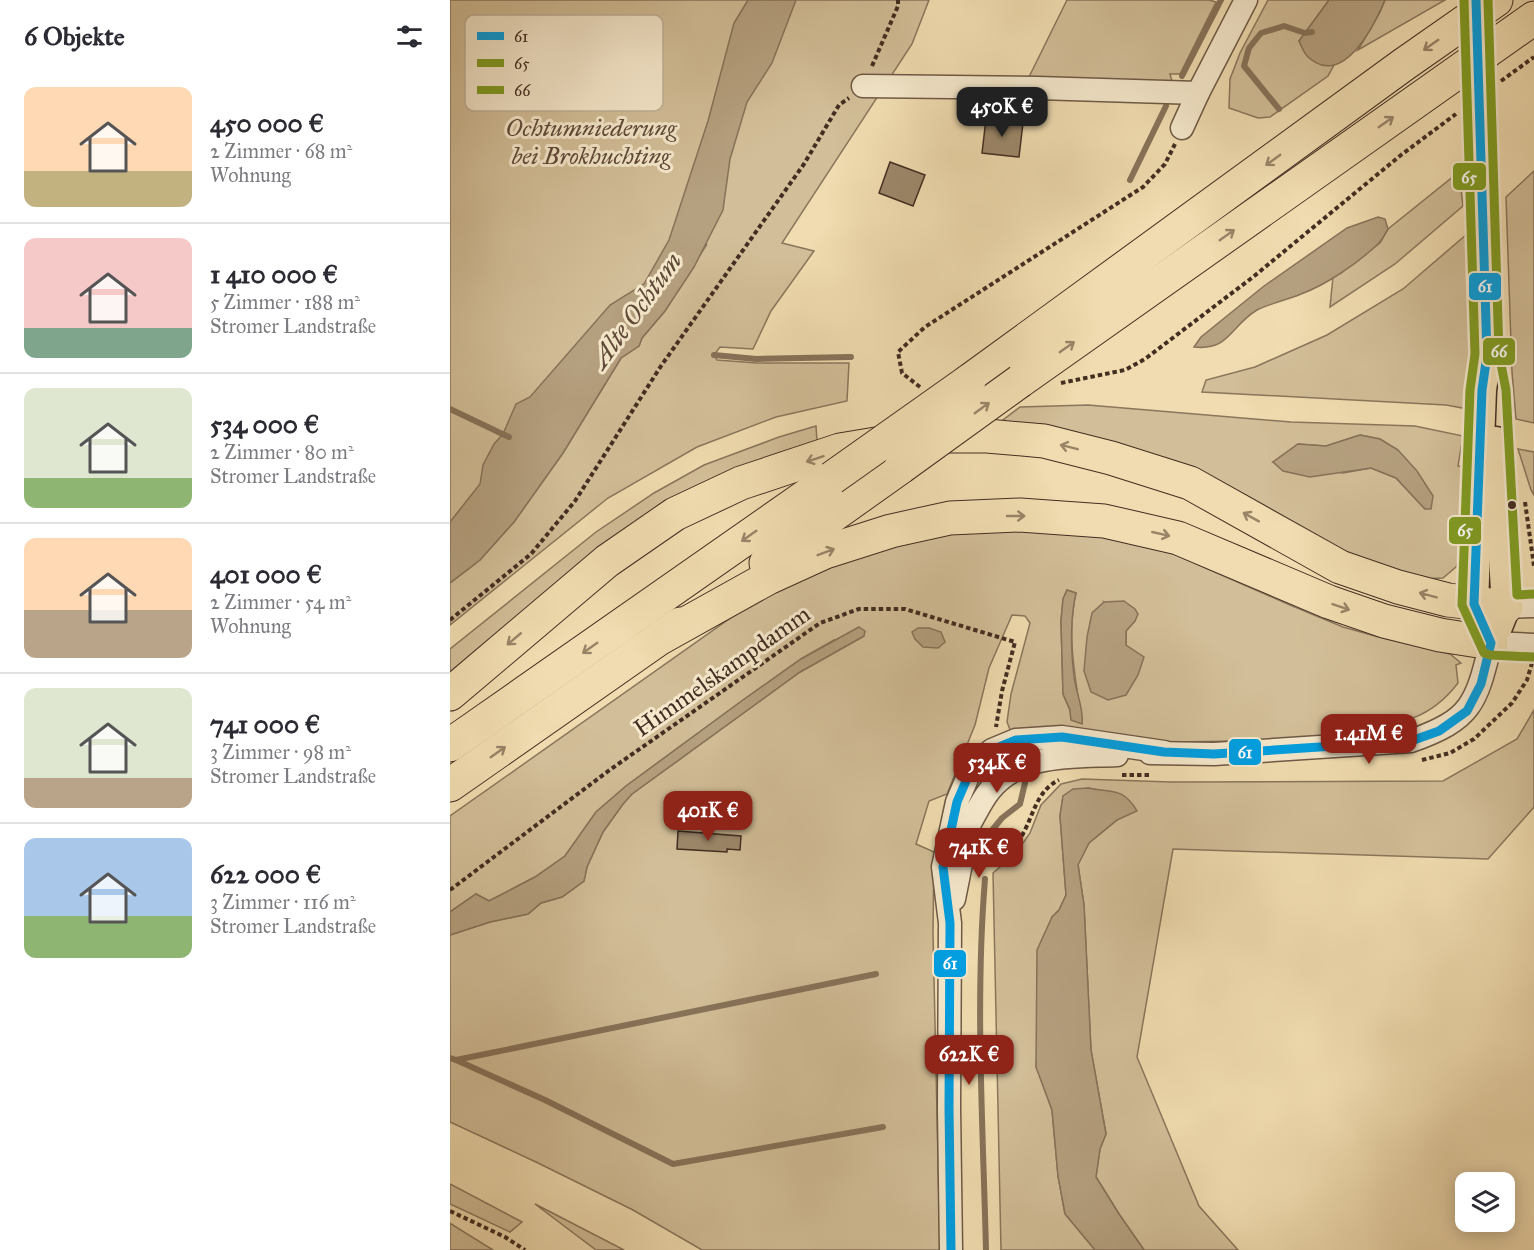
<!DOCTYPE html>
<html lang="de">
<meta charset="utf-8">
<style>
:root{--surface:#fff;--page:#f2f2f3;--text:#2b2b33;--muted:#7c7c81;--line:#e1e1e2;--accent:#8f2418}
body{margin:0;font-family:"IM FELL Great Primer",serif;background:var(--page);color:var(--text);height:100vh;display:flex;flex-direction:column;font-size:22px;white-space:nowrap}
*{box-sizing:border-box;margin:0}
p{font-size:20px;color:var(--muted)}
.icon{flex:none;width:33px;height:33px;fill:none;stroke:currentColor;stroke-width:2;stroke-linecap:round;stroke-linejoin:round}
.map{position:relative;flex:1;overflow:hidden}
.panel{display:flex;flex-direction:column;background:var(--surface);width:450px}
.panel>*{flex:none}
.buttons{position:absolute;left:1005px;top:1172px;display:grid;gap:12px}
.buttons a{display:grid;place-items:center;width:60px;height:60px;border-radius:12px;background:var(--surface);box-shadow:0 3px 15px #0003;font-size:30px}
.price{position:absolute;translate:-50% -51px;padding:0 14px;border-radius:12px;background:var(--accent);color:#fff;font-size:20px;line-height:39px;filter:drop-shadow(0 2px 3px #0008)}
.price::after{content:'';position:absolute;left:50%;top:36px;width:18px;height:14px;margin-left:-9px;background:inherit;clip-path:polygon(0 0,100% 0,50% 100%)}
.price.selected{background:#222;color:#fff}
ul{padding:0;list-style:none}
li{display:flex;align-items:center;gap:18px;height:150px;padding:0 24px}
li+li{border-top:2px solid var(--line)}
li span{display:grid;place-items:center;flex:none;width:168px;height:120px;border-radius:12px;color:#555}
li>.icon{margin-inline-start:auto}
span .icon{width:72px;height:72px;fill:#fffc;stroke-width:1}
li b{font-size:26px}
h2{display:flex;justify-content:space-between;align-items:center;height:72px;padding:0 24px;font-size:26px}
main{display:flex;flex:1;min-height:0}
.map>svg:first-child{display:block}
</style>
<main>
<section class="panel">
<h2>6 Objekte<svg class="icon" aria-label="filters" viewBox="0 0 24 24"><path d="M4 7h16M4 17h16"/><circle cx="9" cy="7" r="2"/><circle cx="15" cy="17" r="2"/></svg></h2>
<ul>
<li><span style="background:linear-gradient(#ffd9b3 70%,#c2b280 0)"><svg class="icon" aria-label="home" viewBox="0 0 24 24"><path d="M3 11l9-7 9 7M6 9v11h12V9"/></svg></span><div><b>450 000 €</b><p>2 Zimmer · 68 m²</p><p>Wohnung</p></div></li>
<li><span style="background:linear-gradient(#f6c9c9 75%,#7fa58c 0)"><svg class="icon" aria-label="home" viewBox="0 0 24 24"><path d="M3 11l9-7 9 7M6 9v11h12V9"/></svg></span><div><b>1 410 000 €</b><p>5 Zimmer · 188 m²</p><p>Stromer Landstraße</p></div></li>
<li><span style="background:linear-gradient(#dfe7d0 75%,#8fb573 0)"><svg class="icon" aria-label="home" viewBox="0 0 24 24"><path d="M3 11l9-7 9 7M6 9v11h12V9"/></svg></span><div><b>534 000 €</b><p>2 Zimmer · 80 m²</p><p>Stromer Landstraße</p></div></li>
<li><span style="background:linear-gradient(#ffd9b3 60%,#b9a48a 0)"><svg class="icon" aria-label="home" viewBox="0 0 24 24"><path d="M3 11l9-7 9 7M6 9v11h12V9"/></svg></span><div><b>401 000 €</b><p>2 Zimmer · 54 m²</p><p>Wohnung</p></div></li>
<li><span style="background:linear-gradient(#dfe7d0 75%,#b9a48a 0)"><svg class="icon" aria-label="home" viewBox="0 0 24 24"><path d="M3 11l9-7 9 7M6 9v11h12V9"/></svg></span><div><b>741 000 €</b><p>3 Zimmer · 98 m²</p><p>Stromer Landstraße</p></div></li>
<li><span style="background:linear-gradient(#a9c7e8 65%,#8fb573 0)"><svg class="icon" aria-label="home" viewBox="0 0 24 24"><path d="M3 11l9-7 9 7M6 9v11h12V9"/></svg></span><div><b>622 000 €</b><p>3 Zimmer · 116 m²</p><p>Stromer Landstraße</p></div></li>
</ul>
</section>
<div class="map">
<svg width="1084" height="1250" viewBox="0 0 1084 1250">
<rect width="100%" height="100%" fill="#f0dcb0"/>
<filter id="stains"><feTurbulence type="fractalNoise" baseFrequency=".00333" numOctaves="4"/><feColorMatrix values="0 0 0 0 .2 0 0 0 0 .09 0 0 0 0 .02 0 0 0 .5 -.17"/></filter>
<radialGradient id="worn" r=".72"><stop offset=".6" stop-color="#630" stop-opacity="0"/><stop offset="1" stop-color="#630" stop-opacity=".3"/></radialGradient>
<!-- green -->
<g fill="#d2be98" stroke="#8a765c" stroke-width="1.5" fill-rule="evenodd">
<path d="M0,0h479l-17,44 -130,199 32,8 -43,60 -18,38 -33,-2 -6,8 3,5 40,3h92l-2,38 -71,16 -79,30 -89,51 -158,127v-42l30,-23 34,-38 49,-69 58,-95 18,-12 3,-8 23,-27 42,-67 -257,328z"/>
<path d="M617,0h142l7,2 -36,72h-10l3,11 -145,-6z"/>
<path d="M818,0h61l-30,41 23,24h12l-6,11 -58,41 -12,1 -29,-10 1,-29 10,-26z"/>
<path d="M935,0h60l-87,50 22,-38z"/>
<path d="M1084,171v252l-18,-4 -4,-47 -6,-175z"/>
<path d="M1009,172l4,34 -68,58 -65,43 3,-30 47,-34 8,-14z"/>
<path d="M1017,234l4,106 -3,69 -22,-4 -244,-13 4,-12 49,-13 72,-32 76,-46z"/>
<path d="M638,405l203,17 124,4 48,10 -5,30 10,2 -5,65 -6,33 -14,12 -22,1 -52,-16 -91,-46 -279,-94 21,-16zM910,435l20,4 18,11 27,59 -29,-31 -25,-10 -28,5 -70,-11 25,-18 28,2z"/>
<path d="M366,426l1,15 -367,239v-31l146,-117 58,-39 50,-28 75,-28z"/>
<path d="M1068,449l16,3v43l-3,-5z"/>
<path d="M539,528l124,10 56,14 121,53 53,22 32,9 75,18 11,9 -5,2 2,18c-32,42 -66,41 -114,47v6l-101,5 -71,1 -161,-10 -4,-10 4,-28 19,-71 -5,-7 -13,-1 -23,53 -14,57 -28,69 -18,7 -13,43 18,8 -1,81 7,317h-238l-69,-40 -97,-48 -86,-40v-187l40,-13 38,-8 13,-11 21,-6 22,-16 3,-14 16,-35 20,-28 9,-10 168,-122 64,-36 -30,4 -33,19 -58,41 -117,86 -30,26 -31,44 -30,21 -46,24 -13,-7 -26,18v-96l299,-211 70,-38 53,-20zM617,590l9,3c-10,42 0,88 6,130l-11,-3 -1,-10 -7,-16 -2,-73 2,-22zM654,602l31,19 -9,10v14z"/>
<path d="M1084,710v97l-46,52 -315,-10 -36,208 62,149 39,44h-94l-25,-36 -23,-37 4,-28 6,-15 -15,-84 -7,-145 -6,-41 11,-21 28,-23 -18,-30 -11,-2 -25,8 -3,20 6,79 -7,15 -7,7 -16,149 16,44 6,66 7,38 30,36h-94l-8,-377 23,-20 14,-20 11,-28 20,-21 21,-5 89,3 272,-1 74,-42z"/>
<path d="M0,1184l72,38 -12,10 -60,-28z"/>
<path d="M85,1204l89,46h-28z"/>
<path d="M0,1223l1,1 42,26h-43z"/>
</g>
<!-- water -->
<g fill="#b5a07f" stroke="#877259" stroke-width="1.5">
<path d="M298,0h48l-24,63 -25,39 -17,57 -7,51 -29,57 -29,44 -23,27 -3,8 -18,12 -58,95 -49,69 -34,38 -30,23v-61l30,-38 3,-19 11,-21 9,-10 13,-30 14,-7 80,-92 34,-21 25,-44 39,-119 26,-98z"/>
<path d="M879,0h56c-11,26 -42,89 -77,57 -4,-4 -7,-11 -9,-16z"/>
<path d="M928,217l7,2 3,10c-3,5 -6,11 -10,15 -20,19 -52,41 -77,50 -14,6 -30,9 -44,16 -27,16 -27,41 -63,37l7,-10 63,-51 83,-58z"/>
<path d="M910,435l20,4 18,11 19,21 16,25 -2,13h-6l-29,-31 -25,-10 -61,9 -27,-6 -10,-9 25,-18 28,2z"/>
<path d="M617,590l9,3c-6,26 -5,58 -2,84 2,16 10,31 8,47l-11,-4 -1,-10 -7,-16 -2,-73 2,-22z"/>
<path d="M674,601l11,8 3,5 -3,7 -9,10v14l18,12 -6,18 -12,20 -18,5 -17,-8 -7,-21 3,-34 5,-24 12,-11z"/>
<path d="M409,627l6,4 -1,5 -64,36 -168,122 -9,10 -20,28 -16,35 -3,14 -22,16 -21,6 -13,11 -38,8 -40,13v-23l26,-18 13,7 46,-24 30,-21 31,-44 30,-26 117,-86 58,-41z"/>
<path d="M468,628h11l12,4 4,10 -7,6 -15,-1 -8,-8 -3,-7z"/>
<path d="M638,788c24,5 35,-1 49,23l-20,9 -28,23 -11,22 6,40 7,145 15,84 -6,15 -4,28 23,37 25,36h-49l-30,-36 -7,-38 -6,-66 -16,-43 1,-117 15,-33 7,-7 7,-15 -6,-79 3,-20 10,-7z"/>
</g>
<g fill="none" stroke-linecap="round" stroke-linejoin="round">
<!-- stream -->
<g stroke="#877259" stroke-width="6">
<path d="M732,76l39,-76"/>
<path d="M829,109l-35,-43 5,-18 12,-15 23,-7 21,7 7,-1"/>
<path d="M680,180l36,-74"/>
<path d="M264,355l42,4 95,-2"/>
<path d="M0,409l59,28"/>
<path d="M539,852l4,-23 9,-11 18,-14 5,-21"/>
<path d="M535,879c-10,123 -2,247 1,371"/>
<path d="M0,1058l6,2 420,-86"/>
<path d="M6,1060l89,40 128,64 210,-37"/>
</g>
</g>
<!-- building -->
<g fill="#9c886b" stroke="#422d21" stroke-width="1.5">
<path d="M536,119l37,4 -4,34 -37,-4z"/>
<path d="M440,162l35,13 -12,31 -34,-13z"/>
<path d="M228,831l63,5 -1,14 -13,-1v3l-50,-3z"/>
</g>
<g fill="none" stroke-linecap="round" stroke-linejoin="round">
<!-- minor casing -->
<g stroke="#6e5945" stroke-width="25">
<g id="minor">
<path d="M413,86l175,2 160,5"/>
<path d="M732,128l16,-35 48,-93"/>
<path d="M1056,607l28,-1"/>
<path d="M700,753l64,1 197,-13c62,-22 65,-38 80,-98l43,2"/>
<path d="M518,827c7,-12 13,-26 22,-37 29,-37 84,-33 127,-35"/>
<path d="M504,899l17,-85"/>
<path d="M501,1250l-2,-142 1,-185 -7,-56 14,-65 15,-35 20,-17 24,-10 46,-3 102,15"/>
</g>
</g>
<!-- major casing -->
<g stroke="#422d21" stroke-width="31">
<g id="major">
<path d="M1029,103l8,252 -5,35 -8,214 17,39"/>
<path d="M1046,441l10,166 -8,20"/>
</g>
</g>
<!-- highway casing -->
<g stroke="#422d21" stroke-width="35">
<g id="highway">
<path d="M519,381l434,-316 93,-65"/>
<path d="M570,381l514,-363"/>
<path d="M316,563l135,-96"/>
<path d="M212,637l106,-59 57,-26 66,-21 59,-13 70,-3 84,6 74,17 151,64 55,19 56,14 51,8"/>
<path d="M0,694l157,-133 68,-47 66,-31 99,-33 84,-14h63l57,5 67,17 79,25 150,84 58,20 50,13 58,7"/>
<path d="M0,745l382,-267"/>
<path d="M0,785l230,-161"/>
</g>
</g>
<!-- path -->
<g stroke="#422d21" stroke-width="4" stroke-dasharray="4.5 3" stroke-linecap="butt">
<path d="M422,66l26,-60v-6"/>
<path d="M1051,81l33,-24"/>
<path d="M611,383l64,-13 20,-11 108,-82 148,-122 55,-41"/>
<path d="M1058,384v38"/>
<path d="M470,387l-18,-14 -4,-21 27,-25 218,-140 22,-23 10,-20"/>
<path d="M1075,502l9,64"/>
<path d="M0,620l81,-66 44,-53 86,-135 143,-202 35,-59 10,-7"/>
<path d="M972,760l28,-7 24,-14 38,-36 15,-23 5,-17"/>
<path d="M672,775h29"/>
<path d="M531,868c10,-10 26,-14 35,-24 17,-20 17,-52 43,-64"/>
<path d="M0,890l161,-121 209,-146 39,-14h46l110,33 -13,49 -6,36"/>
<path d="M0,1211l55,26 20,13"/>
</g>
<!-- minor -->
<use href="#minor" stroke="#f5e8cc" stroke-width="22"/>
<!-- major -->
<use href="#major" stroke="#f0dcb0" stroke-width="28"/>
<!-- highway -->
<use href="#highway" stroke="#f0dcb0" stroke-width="33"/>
<!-- major-bridge casing -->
<g stroke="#422d21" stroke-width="31" stroke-linecap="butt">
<path id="major-bridge" d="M1026,0l3,103"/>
</g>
<!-- highway-bridge casing -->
<g stroke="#422d21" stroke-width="35" stroke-linecap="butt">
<g id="highway-bridge">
<path d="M451,467l119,-86"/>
<path d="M382,478l137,-97"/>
</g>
</g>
<!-- major-bridge -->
<use href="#major-bridge" stroke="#f0dcb0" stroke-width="28"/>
<!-- highway-bridge -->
<use href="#highway-bridge" stroke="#f0dcb0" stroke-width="33"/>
<!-- bus-1 casing -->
<g stroke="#f5e8cc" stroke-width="14">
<path id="bus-1" d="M501,1250l-2,-142 1,-185 -7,-56 14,-65 15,-35 20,-17 24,-10 46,-3 102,15 50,2 197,-13 28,-10 28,-20 14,-27 10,-41 -17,-39 8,-214 5,-35 -11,-355"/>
</g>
<!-- bus-2 casing -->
<g stroke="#f5e8cc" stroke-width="14">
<path id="bus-2" d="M1014,0l11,354 -5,36 -8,215 22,48 6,2 43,2"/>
</g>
<!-- bus-3 casing -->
<g stroke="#f5e8cc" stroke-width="14">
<path id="bus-3" d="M1038,0l11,354 7,36 11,205 17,-1"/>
</g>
<!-- bus-1 -->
<use href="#bus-1" stroke="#009fe3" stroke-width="9"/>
<!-- bus-2 -->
<use href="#bus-2" stroke="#809c20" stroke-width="9"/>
<!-- bus-3 -->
<use href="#bus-3" stroke="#809c20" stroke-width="9"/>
</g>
<!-- one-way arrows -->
<defs><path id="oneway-shaft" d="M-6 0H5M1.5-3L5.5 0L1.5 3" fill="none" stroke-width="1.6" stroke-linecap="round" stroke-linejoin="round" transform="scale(1.5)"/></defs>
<g stroke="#998468">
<use href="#oneway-shaft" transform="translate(981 45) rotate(145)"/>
<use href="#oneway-shaft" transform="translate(936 122) rotate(-35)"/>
<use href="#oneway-shaft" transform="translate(823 160) rotate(144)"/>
<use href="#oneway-shaft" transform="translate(777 235) rotate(-35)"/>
<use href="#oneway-shaft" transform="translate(617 347) rotate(-35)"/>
<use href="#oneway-shaft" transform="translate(532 408) rotate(-36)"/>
<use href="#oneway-shaft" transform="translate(619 447) rotate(-166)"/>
<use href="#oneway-shaft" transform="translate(365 459) rotate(162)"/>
<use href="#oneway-shaft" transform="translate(566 516)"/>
<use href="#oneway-shaft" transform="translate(801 517) rotate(-151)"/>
<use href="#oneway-shaft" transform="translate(711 534) rotate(13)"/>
<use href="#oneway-shaft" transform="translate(299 536) rotate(145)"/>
<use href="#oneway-shaft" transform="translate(376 552) rotate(-21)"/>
<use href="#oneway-shaft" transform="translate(978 595) rotate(-165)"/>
<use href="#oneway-shaft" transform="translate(891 607) rotate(19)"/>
<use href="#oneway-shaft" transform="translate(64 639) rotate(140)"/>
<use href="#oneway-shaft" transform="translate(140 648) rotate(145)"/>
<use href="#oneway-shaft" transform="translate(48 752) rotate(-35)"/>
</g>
<!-- markers -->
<circle fill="#422d21" stroke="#f5e8cc" stroke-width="2" cx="1062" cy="505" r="5"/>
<g text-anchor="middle" stroke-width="6" stroke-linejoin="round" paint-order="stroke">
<!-- park labels -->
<g font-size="24" font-style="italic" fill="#5f4a39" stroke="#f5e8cc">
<text x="141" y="136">Ochtumniederung<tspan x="141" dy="28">bei Brokhuchting</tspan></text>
</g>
<!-- street labels -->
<g font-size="24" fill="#422d21" stroke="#f5e8cc">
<text transform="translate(272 671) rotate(-35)" y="8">Himmelskampdamm</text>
</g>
<!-- water labels -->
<g font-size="26" font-style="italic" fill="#5f4a38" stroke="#f5e8cc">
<text transform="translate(186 310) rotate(-54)" y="9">Alte Ochtum</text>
</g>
</g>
<!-- legend -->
<rect x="15" y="15" width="198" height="96" rx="9" fill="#f5e8cc" stroke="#bfb099" stroke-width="1.5"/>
<rect x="27" y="32" width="27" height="8" fill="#009fe3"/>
<rect x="27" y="59" width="27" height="8" fill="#809c20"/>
<rect x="27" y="86" width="27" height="8" fill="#809c20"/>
<g font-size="16" fill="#422d21">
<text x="64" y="42">61</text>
<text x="64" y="69">65</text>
<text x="64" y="96">66</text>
</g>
<g stroke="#f5e8cc" stroke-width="2">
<rect x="1002" y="162" width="35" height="29" rx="6" fill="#809c20"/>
<rect x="1018" y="272" width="34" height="29" rx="6" fill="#009fe3"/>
<rect x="1032" y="337" width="34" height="29" rx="6" fill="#809c20"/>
<rect x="998" y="516" width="34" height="29" rx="6" fill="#809c20"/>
<rect x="778" y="738" width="34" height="28" rx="6" fill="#009fe3"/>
<rect x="483" y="949" width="34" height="29" rx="6" fill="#009fe3"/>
</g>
<g font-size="16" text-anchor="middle" font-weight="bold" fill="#fff">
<text x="1019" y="183">65</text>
<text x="1035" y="292">61</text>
<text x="1049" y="357">66</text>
<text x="1015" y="536">65</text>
<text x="795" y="758">61</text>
<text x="500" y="969">61</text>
</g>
<rect width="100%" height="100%" filter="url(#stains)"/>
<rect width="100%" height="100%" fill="url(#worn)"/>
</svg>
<div class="buttons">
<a><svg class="icon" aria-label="layers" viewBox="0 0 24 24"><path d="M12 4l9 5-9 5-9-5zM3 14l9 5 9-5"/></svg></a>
</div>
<b class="price selected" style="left:552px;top:138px">450K €</b>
<b class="price" style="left:919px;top:765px">1.41M €</b>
<b class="price" style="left:547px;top:794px">534K €</b>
<b class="price" style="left:258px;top:842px">401K €</b>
<b class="price" style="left:529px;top:879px">741K €</b>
<b class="price" style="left:519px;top:1086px">622K €</b>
</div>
</main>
